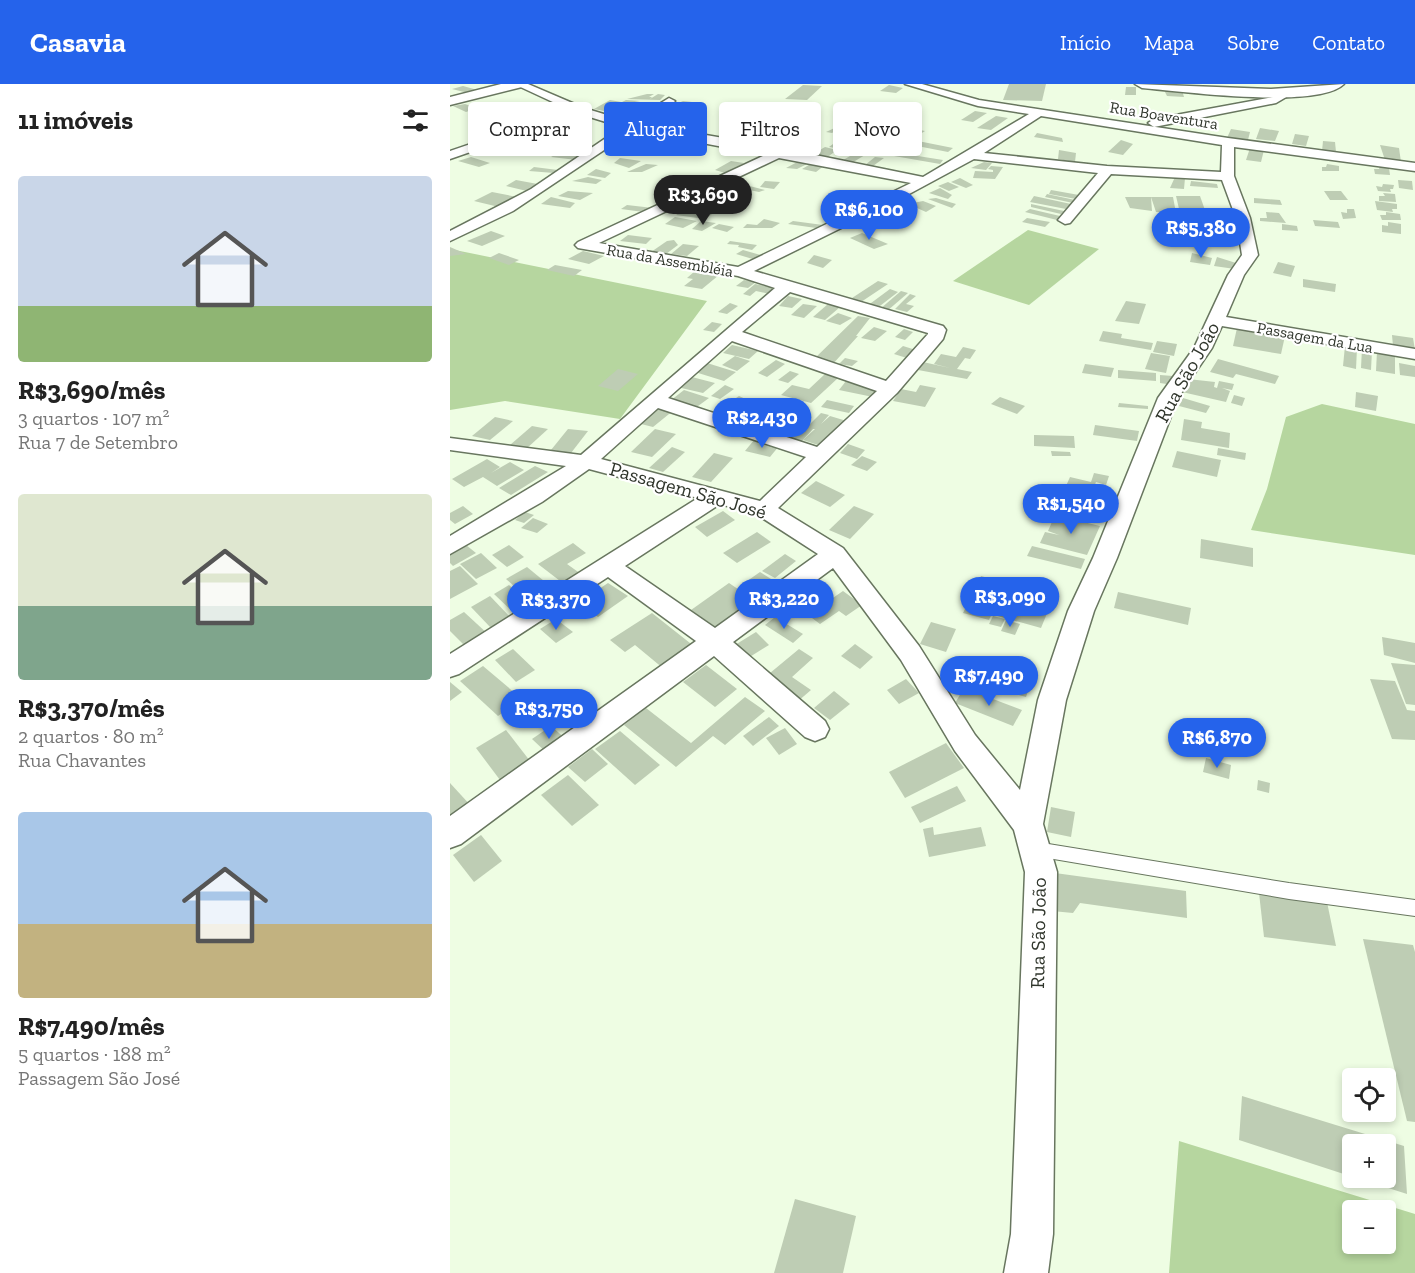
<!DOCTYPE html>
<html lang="pt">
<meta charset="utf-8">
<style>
:root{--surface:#fff;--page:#f6f6f6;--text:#222;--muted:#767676;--accent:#2563eb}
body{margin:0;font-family:"Zilla Slab",serif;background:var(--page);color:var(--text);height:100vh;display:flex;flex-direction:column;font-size:22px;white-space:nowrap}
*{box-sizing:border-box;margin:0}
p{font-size:20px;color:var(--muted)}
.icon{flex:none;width:33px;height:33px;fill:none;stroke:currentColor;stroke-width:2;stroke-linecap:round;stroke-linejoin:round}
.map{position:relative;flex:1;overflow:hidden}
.details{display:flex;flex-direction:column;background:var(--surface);width:450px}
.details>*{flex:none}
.guide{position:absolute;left:18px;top:18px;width:570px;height:54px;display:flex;gap:12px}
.fabs{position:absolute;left:892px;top:984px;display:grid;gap:12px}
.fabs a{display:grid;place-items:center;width:54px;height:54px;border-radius:6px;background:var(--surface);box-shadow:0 3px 9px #0003;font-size:30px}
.price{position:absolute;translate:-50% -51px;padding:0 14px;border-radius:21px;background:var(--accent);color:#fff;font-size:20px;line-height:39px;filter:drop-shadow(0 2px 3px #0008)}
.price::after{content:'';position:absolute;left:50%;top:36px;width:18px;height:14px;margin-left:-9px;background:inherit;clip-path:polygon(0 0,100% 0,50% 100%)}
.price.active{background:#222;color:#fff}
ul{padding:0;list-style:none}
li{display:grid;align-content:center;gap:12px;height:318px;padding:0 18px}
li span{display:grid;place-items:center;height:186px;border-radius:6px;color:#555}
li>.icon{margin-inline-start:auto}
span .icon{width:108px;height:108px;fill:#fffc;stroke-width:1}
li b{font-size:26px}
h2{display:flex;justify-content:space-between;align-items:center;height:72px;padding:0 18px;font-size:26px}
.chip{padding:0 21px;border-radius:6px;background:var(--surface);box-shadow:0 3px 9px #0003;font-size:21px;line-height:54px}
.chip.active{background:var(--accent);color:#fff}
header{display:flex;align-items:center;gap:36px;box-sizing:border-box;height:84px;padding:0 30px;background:var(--accent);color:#fff}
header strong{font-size:28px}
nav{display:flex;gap:33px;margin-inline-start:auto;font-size:21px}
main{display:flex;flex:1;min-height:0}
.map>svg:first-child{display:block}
</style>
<header>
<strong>Casavia</strong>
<nav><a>Início</a><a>Mapa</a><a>Sobre</a><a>Contato</a></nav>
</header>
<main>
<section class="details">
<h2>11 imóveis<svg class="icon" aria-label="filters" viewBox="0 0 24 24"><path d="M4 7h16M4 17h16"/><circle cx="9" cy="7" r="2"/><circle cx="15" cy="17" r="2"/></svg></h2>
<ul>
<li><span style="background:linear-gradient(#c9d6e8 70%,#8fb573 0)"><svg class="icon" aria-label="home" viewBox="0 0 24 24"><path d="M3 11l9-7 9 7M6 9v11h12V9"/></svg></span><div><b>R$3,690/mês</b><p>3 quartos · 107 m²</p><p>Rua 7 de Setembro</p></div></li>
<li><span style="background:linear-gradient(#dfe7d0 60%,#7fa58c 0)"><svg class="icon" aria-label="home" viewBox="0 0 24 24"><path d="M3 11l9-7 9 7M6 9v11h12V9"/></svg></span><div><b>R$3,370/mês</b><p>2 quartos · 80 m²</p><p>Rua Chavantes</p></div></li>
<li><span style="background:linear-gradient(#a9c7e8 60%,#c2b280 0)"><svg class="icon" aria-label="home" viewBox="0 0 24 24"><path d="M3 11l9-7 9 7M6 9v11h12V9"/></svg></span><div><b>R$7,490/mês</b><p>5 quartos · 188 m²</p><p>Passagem São José</p></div></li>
</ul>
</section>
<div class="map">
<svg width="965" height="1189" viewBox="0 0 965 1189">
<rect width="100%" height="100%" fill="#eefde3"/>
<!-- green -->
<g fill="#b6d69f" fill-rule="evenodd">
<path d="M578,146l71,19 -70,56 -76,-24z"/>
<path d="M0,165l257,52 -87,118 -115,-18 -55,9z"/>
<path d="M872,320l93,20v131l-164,-25 16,-41 19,-72z"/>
<path d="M729,1057l236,73v59h-246zM936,1126v34h-33v-34z"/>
</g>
<!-- building -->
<g fill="#becdb4">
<path d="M559,0h37l-4,17 -39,-1z"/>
<path d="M353,1l19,1 -15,14 -22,-1z"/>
<path d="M439,1l14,3 -7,5 -16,-2z"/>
<path d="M13,2l18,5 -9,3 -20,-5z"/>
<path d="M676,3h10v8h-11z"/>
<path d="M714,6h18l2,7 -17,-1z"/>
<path d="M197,10h7l-5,3h3l-2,2 8,-5 7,1 -5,5 -33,-1z"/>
<path d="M160,16l11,2 -17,9 -10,-2z"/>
<path d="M176,16l14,1 -11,2 9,2 -9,2 -15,-1z"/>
<path d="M233,17l18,2 -12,6 -17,-2 2,-2 17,1 -15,-2z"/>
<path d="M108,19l8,3 -19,6 -11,-3z"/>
<path d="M15,20l12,4 -11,4 -13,-6z"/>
<path d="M166,23l11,2h6l-9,4 -10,-3 9,4 -8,3 -9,-4z"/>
<path d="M525,27l12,2 -14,9 -12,-2z"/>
<path d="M213,30l20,3 -3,3 -24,-3z"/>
<path d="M546,32l12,2 -17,12 -14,-2z"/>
<path d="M408,33l24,4 -25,3 2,5 8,1 -6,4 -13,-3 7,4 -4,2 -10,-2 7,-4 -10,-2 -6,4 -6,-1z"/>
<path d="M208,35l26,3 -4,3 -12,-2 -9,6 -14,-2 8,-4h11l-10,-2z"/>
<path d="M458,43l7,2 10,2 -8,5 -18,-4z"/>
<path d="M810,44l19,3 -4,10 -19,-2z"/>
<path d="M781,45l19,3 -2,8 -21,-2z"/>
<path d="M587,49l25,5 1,4 -29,-5z"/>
<path d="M845,50l14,2 -3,10 -14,-2z"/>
<path d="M197,51l22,4 -8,5 -21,-5z"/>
<path d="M671,56l12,4 -10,11 -15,-3z"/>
<path d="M468,57l35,7 -5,4 -36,-7z"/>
<path d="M873,57l12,1 1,10 -14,-1z"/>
<path d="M62,58h1l15,3 -7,3 -18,-2z"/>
<path d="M121,58l25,6 -11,7 -29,-3z"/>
<path d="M360,59l9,1 -10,7 -10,-3z"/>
<path d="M383,60l24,4 -4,3 -24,-4z"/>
<path d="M930,61l19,3 2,14 -16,-2z"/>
<path d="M375,63l12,3 -12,9 -15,-3z"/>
<path d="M43,64h2l16,6 -6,2 -21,-6z"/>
<path d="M800,64l14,2 -3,12 -15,-2z"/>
<path d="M609,66l17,3 -1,9 -17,-3z"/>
<path d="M108,69l24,3 -5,4 -26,-3z"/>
<path d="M405,69l10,2 -15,9 -10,-2z"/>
<path d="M449,69l44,7 -3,4 -46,-8z"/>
<path d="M21,73l19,6 -11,4 -21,-6z"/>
<path d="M425,73l9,1 -11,8 -8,-1z"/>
<path d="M170,74l21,3 -12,7 -15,-5z"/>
<path d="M353,75l8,3 -14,7 -11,-1z"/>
<path d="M281,77l13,2 -19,10 -10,-3z"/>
<path d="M364,78l11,3 -9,7 -14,-3z"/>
<path d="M534,78l8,1 -6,7 -15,-2z"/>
<path d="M196,80l12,1 -16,7h-15z"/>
<path d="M877,80l12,2v5h-17v-4h4z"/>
<path d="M541,82l12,1 -8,12 -22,-1 2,-7 18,1v-2l-5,-1z"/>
<path d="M930,82l9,2 1,7 -15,-1 -1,-5h5z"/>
<path d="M84,83l24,3 -4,3 -25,-2z"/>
<path d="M146,85l15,4 -6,5 -18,-3z"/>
<path d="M138,93l14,3 -6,4 -24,-3z"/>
<path d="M725,93l10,1 -1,11 -14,-1z"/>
<path d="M510,94l13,7 -7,3 -15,-6z"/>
<path d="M66,96l27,5 -12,7 -25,-6z"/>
<path d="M948,96l14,1 1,9 -14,-2z"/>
<path d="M315,97l15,1 -6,7 -14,-2z"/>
<path d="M741,97l26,3 1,4 -28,-2z"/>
<path d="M498,98l2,1 9,4 -10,4 -11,-5z"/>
<path d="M292,100l23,6 -6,2 -24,-5z"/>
<path d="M933,100l11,1 -1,4h-3l1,3 -13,-1 -2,-5 6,1z"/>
<path d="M490,104l12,7 -4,4 -19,-6z"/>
<path d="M601,106l28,5 -3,4 -27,-5z"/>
<path d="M118,107l25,2 -13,7 -22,-4z"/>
<path d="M874,107h17l7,9h-18z"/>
<path d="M42,108l25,5 -18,10 -25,-6z"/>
<path d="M933,109l12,1 1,8 -17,-1v-5h6z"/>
<path d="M597,110l28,6 -2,3 -28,-6z"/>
<path d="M584,112l37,8 -5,5 -36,-7z"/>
<path d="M726,112h24l6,17h-26z"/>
<path d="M101,113l24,6 -5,5 -29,-4z"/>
<path d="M675,113h48l3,16 -20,-1 -5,-15 1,14 -22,-3z"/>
<path d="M259,114l19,4 -9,5 -18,-3z"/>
<path d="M486,114l20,6 -4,4 -24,-9z"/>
<path d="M804,114l26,2 2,5 -28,-2z"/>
<path d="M473,117l13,5 -10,6 -18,-8z"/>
<path d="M925,117l22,3v5h-5l1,3 -16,-2z"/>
<path d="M581,120l33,7 -3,3 -30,-7z"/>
<path d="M177,121l26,3 -2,5 -30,-4z"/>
<path d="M580,125l30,7 -3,4 -32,-8z"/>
<path d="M897,125h7l2,9 -13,1 -2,-7 6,1z"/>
<path d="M232,127l30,3 -7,5 -29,-4z"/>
<path d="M816,128l13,1 7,10 -26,-2v-3h7z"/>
<path d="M936,128l14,2 1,6h-19l-2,-5h6z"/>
<path d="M225,133l22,4 -14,7 -18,-4z"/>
<path d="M577,134l23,4 -5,5 -23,-5z"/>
<path d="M314,135l16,4 -8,5h-29l4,-4 10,1z"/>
<path d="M863,136l25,2 2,6 -25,-2z"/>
<path d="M251,137l15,2 -14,8 -10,-2z"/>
<path d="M343,137l30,4v4l-35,-5z"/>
<path d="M938,138l13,2v10l-19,-2v-7l6,1z"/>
<path d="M269,140l15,3 -7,5 -15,-4z"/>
<path d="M832,140l15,2 1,5 -16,-1z"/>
<path d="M41,147l14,5 -23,10 -15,-5z"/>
<path d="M412,149l26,11 -14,5 -24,-11z"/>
<path d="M178,151l24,3 -6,6 -26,-3z"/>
<path d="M224,156l4,5 -12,9 -15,-2 16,-11z"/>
<path d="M280,157l27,4 -5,5 -14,-3 1,-2 -12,-1z"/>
<path d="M233,160l16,2 -12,10 -16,-2z"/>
<path d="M0,163l16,7 -16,2z"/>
<path d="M293,166l21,6 -8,4 -20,-6z"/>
<path d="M133,167l21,5 -15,8 -21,-5z"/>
<path d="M49,169l20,7 -10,5 -20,-7z"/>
<path d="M742,169l20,5 -2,7 -20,-3z"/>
<path d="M364,171l18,5 -9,8 -16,-5z"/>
<path d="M767,173l19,6 -1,6 -21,-3z"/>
<path d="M828,178l17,4 -4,11 -18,-4z"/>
<path d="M105,181l27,5 -8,6 -27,-6z"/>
<path d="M245,187l24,4 -17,14 -18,-3 9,-7 -6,-1z"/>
<path d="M853,195l33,5 -1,8 -32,-5z"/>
<path d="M294,196l12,2 -8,6 -12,-2z"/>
<path d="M428,197l10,3 -27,18 -9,-4z"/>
<path d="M305,200l21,4 -6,6 -14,-3 -6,5 -7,-2z"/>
<path d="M440,205l8,3 -22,17 -9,-3z"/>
<path d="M451,207l7,2 -21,18 -7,-2z"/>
<path d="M460,210l6,2 -10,8 8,2 -7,6 -12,-3z"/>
<path d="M338,212l14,3 -10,9 -13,-2z"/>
<path d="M676,217l20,3 -7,20 -24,-3z"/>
<path d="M280,219l8,3 -11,8 -9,-2z"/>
<path d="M353,220l14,2 -13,12 -13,-3z"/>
<path d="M378,220l12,3 -15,13 -12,-3z"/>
<path d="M388,229l14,5 -12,7 -14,-4z"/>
<path d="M408,232l12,2 -14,18h2l-26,29 -20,-4z"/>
<path d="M262,238l10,2 -8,8 -11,-2z"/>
<path d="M424,243l13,4 -12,10 -14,-3z"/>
<path d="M787,244l48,8 -4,18 -48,-8z"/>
<path d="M454,245l9,3 -8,8 -10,-3z"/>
<path d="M653,247l19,3 -1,4 32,5 -2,7 -52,-9z"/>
<path d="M942,251l21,3 2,12 -22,-4z"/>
<path d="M707,257l20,3 -3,12 -21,-4z"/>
<path d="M282,261l26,6 -9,8 -26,-6z"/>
<path d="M453,262l16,5 -9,8 -16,-5z"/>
<path d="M895,262l12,2 -1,21 -13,-3z"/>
<path d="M513,263l13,3 -6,9 -5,-1 -8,11 15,3 -5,7 -49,-9 5,-8 27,6 -16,-4 7,-10 15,3z"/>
<path d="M912,264l10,2 -1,20 -10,-2z"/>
<path d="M927,267l18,3v20l-19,-3z"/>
<path d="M701,269l19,3 -4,17 -21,-4z"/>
<path d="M285,272l15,5 -13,10 -15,-6z"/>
<path d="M395,274l13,3 -6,5 -13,-2z"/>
<path d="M768,275l61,17 -4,8 -39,-10 -3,4 -23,-6z"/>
<path d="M326,276l9,4 -18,13 -9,-4z"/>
<path d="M257,279l29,9 -12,9 -29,-9z"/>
<path d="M949,279l16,3v11l-15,-2z"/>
<path d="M635,280l29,4 -3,9 -29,-4z"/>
<path d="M168,285l20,5 -20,17 -20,-5z"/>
<path d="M668,286l38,3v8l-38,-3z"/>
<path d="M340,287l9,3 -11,9 -10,-3z"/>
<path d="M375,290l13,4 -27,25 -30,-8 11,-10 17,4z"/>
<path d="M710,291l13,1v9l-13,-2z"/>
<path d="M238,292l27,7 -12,10 -26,-6z"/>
<path d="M738,295l27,3 -1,5 3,1 2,-7 15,3 -2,6 -10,-2 8,3 -4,11 -44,-10z"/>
<path d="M396,297l34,7 -7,9 -34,-7z"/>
<path d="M275,301l9,4 -14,10 -9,-3z"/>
<path d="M470,301l16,3 -11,19 -32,-6 8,-12 15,3z"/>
<path d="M234,306l25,8 -15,11 -24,-8z"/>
<path d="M906,308l22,4 -2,15 -21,-4z"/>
<path d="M784,311l11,3 -3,8 -11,-3z"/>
<path d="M289,312l13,6 -24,16 -13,-6z"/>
<path d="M550,313l25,9 -8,8 -26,-10z"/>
<path d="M733,314l27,8 -4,7 -27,-7z"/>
<path d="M377,316l27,6 -5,7 -28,-6z"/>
<path d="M669,319l29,3v3l-30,-2z"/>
<path d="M208,322l16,4 -21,17 -16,-4z"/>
<path d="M311,326l18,5 -14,14 -19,-5z"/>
<path d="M371,329l8,2 -8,9 9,-8 20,6 -26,25 -21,-7 12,-11h-2l-12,13 -14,-4 12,-13 7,3z"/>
<path d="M45,333l18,4 -23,19 -18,-4z"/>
<path d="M734,335l18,3 -1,6 29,5 -1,15 -48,-8z"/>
<path d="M645,341l44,6 -2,10 -44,-6z"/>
<path d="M82,342l16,3 -22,20 -16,-4z"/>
<path d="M118,345l20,2 -17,22 -20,-3z"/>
<path d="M205,345l21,5 -24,23 -21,-5z"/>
<path d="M584,351l40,1 1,12 -41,-2z"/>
<path d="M304,356l25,6 -9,11 -25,-6z"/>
<path d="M398,360l17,6 -8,9 -17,-6z"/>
<path d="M222,363l13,5 -22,20 -14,-4z"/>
<path d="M768,364l28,5 -1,7 -28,-5z"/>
<path d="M601,367l19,1 1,4h-19z"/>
<path d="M727,367l44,9 -4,17 -45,-10z"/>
<path d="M264,369l19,5 -22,24 -19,-5z"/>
<path d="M412,372l15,6 -10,9 -16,-6z"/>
<path d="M37,375l13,8 -9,6 19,-11 14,8 -27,16 -14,-9 -19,10 -12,-8z"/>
<path d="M85,382l13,6 -37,23 -12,-7z"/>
<path d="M644,389l15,3 -3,9 -10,-3 -4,11 -26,-7 4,-9 21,5z"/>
<path d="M366,397l29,14 -15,12 -29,-14z"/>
<path d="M13,422l10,8 -18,10 -5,-4v-7z"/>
<path d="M404,422l20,8 -24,25 -21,-9z"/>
<path d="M273,427l12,9 -28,17 -12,-10z"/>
<path d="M75,428l9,3 -10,8 -9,-3z"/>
<path d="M605,431l45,11 -13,29 -47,-12 5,-11 14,3 -11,-4z"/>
<path d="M83,434l15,6 -11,9 -16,-5z"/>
<path d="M307,448l14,10 -34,21 -14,-10z"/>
<path d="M751,455l52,9v19l-53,-9z"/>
<path d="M123,459l13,10 -19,11 14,10 -17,10 -26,-20z"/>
<path d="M16,461l10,8 -23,13 -3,-3v-9z"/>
<path d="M59,461l15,12 -17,10 -15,-12z"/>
<path d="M582,462l53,13 -4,10 -54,-13z"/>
<path d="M31,469l16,15 -21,11 -16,-15z"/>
<path d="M335,470l11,7 -21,17 -13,-7z"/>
<path d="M10,482l18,18 -28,15v-28z"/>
<path d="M77,483l17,14 -21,13 -17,-15z"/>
<path d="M310,488l19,12 -20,15 -19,-13z"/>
<path d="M531,492l25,7 -17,37 -26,-7z"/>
<path d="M158,499l20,13 -30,21 -20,-14z"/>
<path d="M279,499l25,17 -38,27 -25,-17z"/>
<path d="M59,501l23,21 -16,9 -22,-21z"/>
<path d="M370,503l11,11 -26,15 -11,-12z"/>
<path d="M555,506l23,5 -4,9 24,7 -7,17 -47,-13z"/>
<path d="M393,507l19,14 -16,11 -7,-5 -19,13 -12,-9z"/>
<path d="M668,508l73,16 -3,17 -74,-17z"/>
<path d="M40,512l20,21 -19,11 -20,-21z"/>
<path d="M14,528l25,23 -22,13 -17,-17v-11z"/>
<path d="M202,529l43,34 -31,22 -29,-24 -10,7 -15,-12z"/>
<path d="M543,532l12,3 -4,8 -12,-3z"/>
<path d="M325,533l28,17 -10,9 -28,-18z"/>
<path d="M106,535l17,13 -17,11 -16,-14z"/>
<path d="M556,536l14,4 -5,11 -14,-4z"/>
<path d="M481,538l25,7 -10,23 -26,-8z"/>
<path d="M306,548l13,13 -21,13 -13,-13z"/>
<path d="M932,553l33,6v20l-31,-8z"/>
<path d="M405,560l18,13 -13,12 -19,-13z"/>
<path d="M63,565l22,21 -19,12 -21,-22z"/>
<path d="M349,565l14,9 -21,19 19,13 -14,12 -33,-24z"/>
<path d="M523,575l35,10 -7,18 -35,-10z"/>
<path d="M941,579l24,2v40l-9,-1z"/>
<path d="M256,581l31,24 -22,18 -32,-25z"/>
<path d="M33,582l39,33 -24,17 -38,-35z"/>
<path d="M562,586l21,6 -7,21 -22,-6z"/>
<path d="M456,595l13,14 -20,11 -12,-14z"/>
<path d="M920,595l25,2 12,29 8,1v29l-23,-1z"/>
<path d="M0,598l12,10 -12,9z"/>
<path d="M514,604l58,22 -9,16 -58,-23z"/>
<path d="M384,607l16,13 -20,16 -16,-12z"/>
<path d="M295,613l20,14 -40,34 -12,-9 -37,31 -52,-42 22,-17 45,35z"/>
<path d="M319,633l10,9 -26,20 -10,-10z"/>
<path d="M101,642l16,14 -19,14 -16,-15z"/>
<path d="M335,644l12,16 -18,11 -13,-17z"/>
<path d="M56,646l24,31 -30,19 -24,-32z"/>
<path d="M170,647l40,34 -25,20 -40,-36z"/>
<path d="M496,659l18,25 -59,30 -16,-26z"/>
<path d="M142,665l16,15 -23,18 -17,-15z"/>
<path d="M756,674l25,7 -2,14 -26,-7z"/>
<path d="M118,691l31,30 -27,21 -31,-31z"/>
<path d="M808,696l12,3 -1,10 -12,-3z"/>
<path d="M0,699l22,24 -22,14z"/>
<path d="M507,702l9,15 -46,22 -9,-16z"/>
<path d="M601,723l24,5 -4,25 -24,-5z"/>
<path d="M483,743l1,8 47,-8 5,19 -57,11 -6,-28z"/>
<path d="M31,751l21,26 -28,21 -21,-27z"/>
<path d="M605,789l131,18 1,27 -107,-15 -7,10 -21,-2z"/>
<path d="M809,809l68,9 9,44 -72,-9z"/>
<path d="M913,855l50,6 2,7v170l-8,-1z"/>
<path d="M792,1012l162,50 3,48 -50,-16h29v-34h-33v33l-114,-37z"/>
<path d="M345,1115l61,17 -13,57h-69z"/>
</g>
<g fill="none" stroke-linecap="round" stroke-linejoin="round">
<!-- service casing -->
<g stroke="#68765f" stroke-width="2">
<path id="service" d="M586,758l253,41 126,17v16l-126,-17 -253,-43 -6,-2 -2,-5 2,-5z"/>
</g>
<!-- minor casing -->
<g stroke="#68765f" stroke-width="3">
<g id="minor">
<path d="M64,0h14l56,24 46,14 39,-24 6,3 -2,2 -31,21 139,24 142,29 106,-63 -51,-8 -73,-22h17l57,16 249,38 187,25v8l-181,-24v29l16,42 8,37 -14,20 -18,42 189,32v10l-193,-33 -10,22 -34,50 -61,160 -23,53 -28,89 -23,124 14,48 -4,362 -5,39h-44l7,-39 14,-362 -11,-42 -59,-79 -54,-91 -68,-92 -100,74 92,79 4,8 -4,8 -10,4 -10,-4 -91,-81 -253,188 -11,4v-32l246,-175 -88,-64 -149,97 -9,3v-23l248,-156 -109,-29 -47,33 -92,52v-18l116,-70 -116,-16v-12l131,17 194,-167 -37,-12 -160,-28 -3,-3 3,-3 187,-87 -131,-25 -121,81 -63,30v-10l81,-42 91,-62 -42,-13 -130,45v-8l120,-41zM591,32l181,29 -1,27 -114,-6 -123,-13zM329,74l132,25 -173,84 -139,-24zM524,75l124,14 -40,47 7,4 5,-1 41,-49 111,6 14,38 6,37 -14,20 -34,73 -36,50 -65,160 -25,53 -30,89 -18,90 -45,-55 -56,-89 -76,-98 -65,-40 119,-115 46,-54 3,-9 -3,-4 -189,-55 144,-71zM340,208l138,41v1l-42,47 -144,-49zM282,257l145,50 -60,56 -149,-49zM208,324l148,49 -46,44 -159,-42zM270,420l36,10 62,40 -103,74 -90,-62z"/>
<path d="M837,6l6,3 -17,10 -122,24 -6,-4 6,-4 119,-22z"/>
</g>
</g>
<!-- tertiary casing -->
<g stroke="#68765f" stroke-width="3">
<g id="tertiary">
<path d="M51,0h23l-2,3 -72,18v-8z"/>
<path d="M685,0l136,5 73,-5c-26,26 -164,7 -202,4z"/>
</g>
</g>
<!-- service -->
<use href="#service" fill="#fff" fill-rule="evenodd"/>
<!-- minor -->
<use href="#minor" fill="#fff" fill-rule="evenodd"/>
<!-- tertiary -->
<use href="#tertiary" fill="#fff" fill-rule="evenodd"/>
</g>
<g text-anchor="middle" stroke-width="4.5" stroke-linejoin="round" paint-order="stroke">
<!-- far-street labels -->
<g font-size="16" fill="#2f352b" stroke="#fff">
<text transform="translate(714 31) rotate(9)" y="6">Rua Boaventura</text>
<text transform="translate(220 176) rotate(10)" y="6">Rua da Assembléia</text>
<text transform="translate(865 253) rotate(10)" y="6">Passagem da Lua</text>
</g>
<!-- street labels -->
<g font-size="20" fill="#2f352b" stroke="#fff">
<text transform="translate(737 288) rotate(-61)" y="7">Rua São João</text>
<text transform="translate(238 406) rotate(16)" y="7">Passagem São José</text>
<text transform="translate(588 849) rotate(-89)" y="7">Rua São João</text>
</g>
</g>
</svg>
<div class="fabs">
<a><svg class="icon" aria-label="locate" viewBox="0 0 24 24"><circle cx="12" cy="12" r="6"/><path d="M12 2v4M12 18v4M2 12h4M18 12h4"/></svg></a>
<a>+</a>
<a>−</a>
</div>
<b class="price active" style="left:253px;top:142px">R$3,690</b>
<b class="price" style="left:419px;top:157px">R$6,100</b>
<b class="price" style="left:751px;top:175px">R$5,380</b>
<b class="price" style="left:312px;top:365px">R$2,430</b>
<b class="price" style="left:621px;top:451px">R$1,540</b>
<b class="price" style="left:560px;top:544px">R$3,090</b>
<b class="price" style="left:334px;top:546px">R$3,220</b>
<b class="price" style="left:106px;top:547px">R$3,370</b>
<b class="price" style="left:539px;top:623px">R$7,490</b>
<b class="price" style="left:99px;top:656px">R$3,750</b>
<b class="price" style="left:767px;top:685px">R$6,870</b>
<div class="guide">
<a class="chip">Comprar</a>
<a class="chip active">Alugar</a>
<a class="chip">Filtros</a>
<a class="chip">Novo</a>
</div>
</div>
</main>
